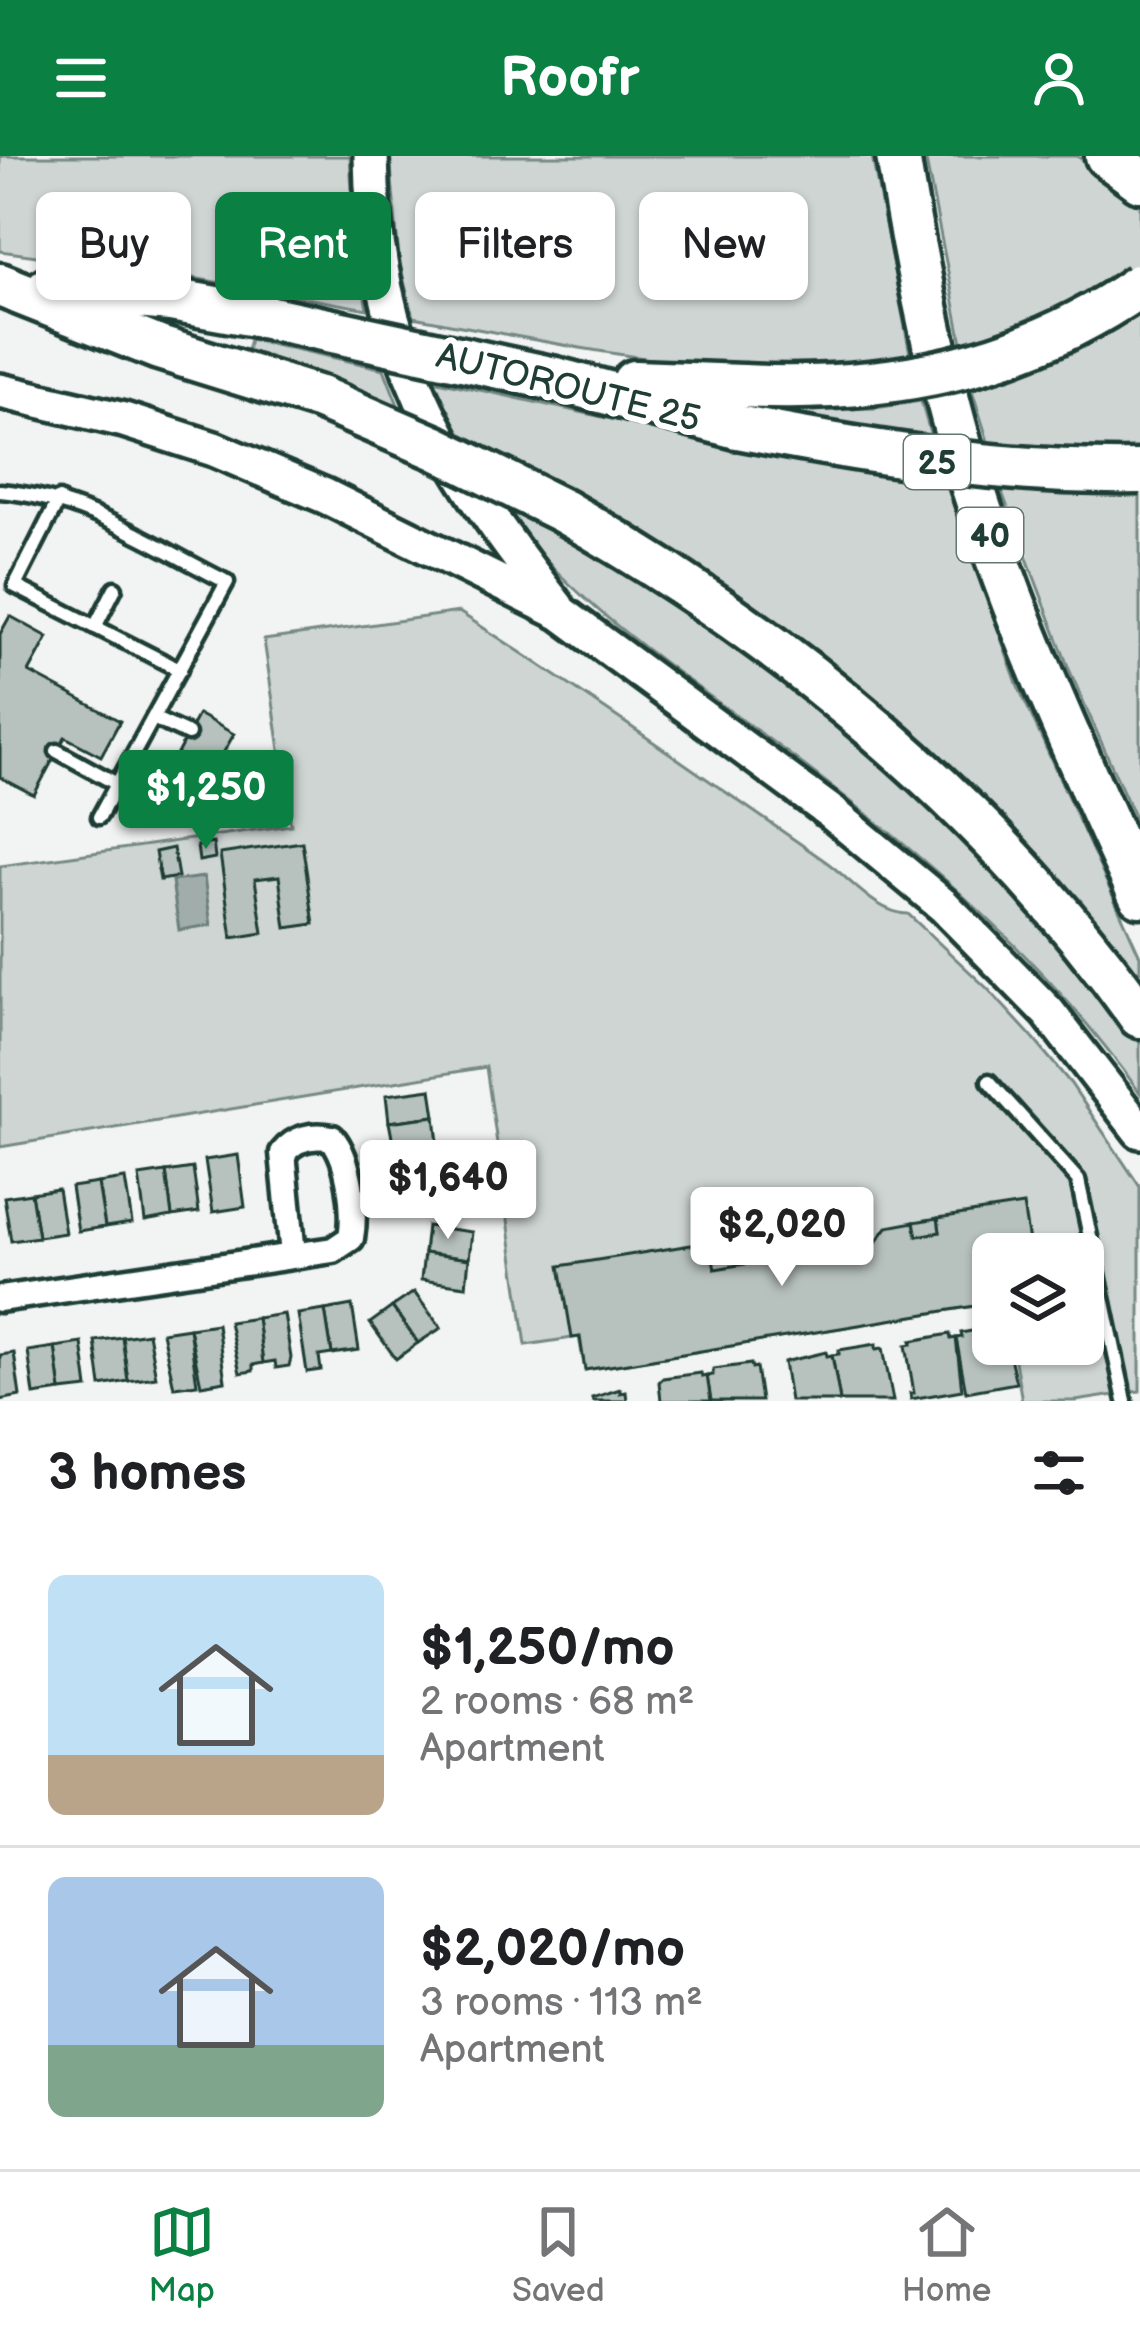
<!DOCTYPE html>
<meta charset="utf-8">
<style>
:root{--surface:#fff;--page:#f6f6f6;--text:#202124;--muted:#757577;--line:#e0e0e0;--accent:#0b8043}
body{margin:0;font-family:"Balsamiq Sans",sans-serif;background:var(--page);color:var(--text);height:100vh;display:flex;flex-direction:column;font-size:45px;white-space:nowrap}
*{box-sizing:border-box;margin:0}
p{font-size:39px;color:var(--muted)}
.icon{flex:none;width:66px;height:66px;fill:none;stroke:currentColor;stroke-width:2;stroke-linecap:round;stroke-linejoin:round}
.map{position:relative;height:1245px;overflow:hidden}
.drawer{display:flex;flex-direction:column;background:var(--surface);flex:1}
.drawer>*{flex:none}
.banner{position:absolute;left:36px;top:36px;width:1068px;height:108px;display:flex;gap:24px}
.tools{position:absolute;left:972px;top:1077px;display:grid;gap:24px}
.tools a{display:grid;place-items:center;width:132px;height:132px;border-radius:18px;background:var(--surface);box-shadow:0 3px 9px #0004;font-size:60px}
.price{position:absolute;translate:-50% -102px;padding:0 27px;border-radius:12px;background:#fff;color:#222;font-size:39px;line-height:78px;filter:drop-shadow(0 3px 6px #0008)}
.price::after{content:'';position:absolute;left:50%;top:72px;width:36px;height:27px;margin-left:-18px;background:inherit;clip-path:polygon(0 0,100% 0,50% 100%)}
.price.active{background:var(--accent);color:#fff}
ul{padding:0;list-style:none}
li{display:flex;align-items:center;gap:36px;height:300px;padding:0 48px}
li+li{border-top:3px solid var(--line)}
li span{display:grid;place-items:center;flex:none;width:336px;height:240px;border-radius:18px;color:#555}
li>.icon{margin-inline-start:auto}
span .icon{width:144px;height:144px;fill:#fffc;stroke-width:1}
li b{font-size:51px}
h2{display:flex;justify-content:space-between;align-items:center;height:144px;padding:0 48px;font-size:51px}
.pill{padding:0 42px;border-radius:18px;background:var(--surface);box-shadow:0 3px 9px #0004;font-size:42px;line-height:108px}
.pill.active{background:var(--accent);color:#fff}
header{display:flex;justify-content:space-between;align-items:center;height:156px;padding:0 48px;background:var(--accent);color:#fff;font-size:54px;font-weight:800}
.menu{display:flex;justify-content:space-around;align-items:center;height:168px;border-top:3px solid var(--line);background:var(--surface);font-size:33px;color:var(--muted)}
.menu a{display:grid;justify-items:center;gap:6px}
.menu .active{color:var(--accent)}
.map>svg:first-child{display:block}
</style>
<header><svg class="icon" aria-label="menu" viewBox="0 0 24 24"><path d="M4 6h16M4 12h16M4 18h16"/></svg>Roofr<svg class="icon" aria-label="person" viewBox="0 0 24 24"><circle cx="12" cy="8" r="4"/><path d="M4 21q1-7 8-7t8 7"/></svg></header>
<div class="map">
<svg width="1140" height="1245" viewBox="0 0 1140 1245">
<rect width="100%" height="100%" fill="#f2f3f3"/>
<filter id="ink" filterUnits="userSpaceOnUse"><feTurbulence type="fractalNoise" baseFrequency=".00833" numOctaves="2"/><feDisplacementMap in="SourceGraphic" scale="24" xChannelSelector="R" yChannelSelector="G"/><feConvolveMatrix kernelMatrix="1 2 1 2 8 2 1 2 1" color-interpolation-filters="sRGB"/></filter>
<g filter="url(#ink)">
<!-- green -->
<g fill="#ced5d3" stroke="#768984" stroke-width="3">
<path d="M0,0h350l5,85 12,68 -185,-33 -182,-25z"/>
<path d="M390,0h482l40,208c-163,24 -339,-18 -499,-47l-14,-57z"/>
<path d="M925,0h152l63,43v68l-45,31 -131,55z"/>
<path d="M1140,157v142l-150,-7 -18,-58 102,-38z"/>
<path d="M250,183l134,30 16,41 -154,-55z"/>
<path d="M429,223l375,82 141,20 73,205 122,270v26l-567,-488 -113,-56z"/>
<path d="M921,245l12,42 -134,-24 -29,-8 105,-3z"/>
<path d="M1000,331l140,5v338l-71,-161z"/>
<path d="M492,339l140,77 198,141 163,150 125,149 22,31v50c-96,-136 -221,-242 -354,-341 -104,-78 -218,-148 -294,-257z"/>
<path d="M459,456c124,80 245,165 366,249 26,18 51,52 83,53l80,75 44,48 39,47 69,103v204l-64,10h-54l-10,-57h71v-90h-90v49l-408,67 -6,-33 -53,8 -40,-278 -486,80v-281l291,-41 -27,-185z"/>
</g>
<!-- water -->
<path fill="#a1adaa" stroke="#6d807b" stroke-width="3" d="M204,721l7,48 -32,5 -7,-49z"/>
<!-- building -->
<g fill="#b7c1bd" stroke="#1f3d34" stroke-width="3">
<path d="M10,460l38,21 -19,35 91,49 -19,35 -36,-19 -31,58 -34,-18v-143z"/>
<path d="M198,558l36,20 -22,39 -35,-19z"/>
<path d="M302,686l12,82 -28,4 -7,-52 -24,3 8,54 -31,5 -12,-84z"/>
<path d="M213,687l2,15 -16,3 -2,-15z"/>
<path d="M173,692l5,29 -18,3 -5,-28z"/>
<path d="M431,933l4,27 -46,6 -3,-27z"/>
<path d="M435,960l3,27 -44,5 -5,-26z"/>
<path d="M238,999l7,52 -32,5 -8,-52z"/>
<path d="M440,1000l4,27 -45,7 -4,-27z"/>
<path d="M193,1012l6,44 -27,4 -6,-44z"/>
<path d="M166,1016l6,44 -27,5 -6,-45z"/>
<path d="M125,1023l7,44 -27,4 -7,-44z"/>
<path d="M98,1027l7,44 -27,4 -7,-44z"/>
<path d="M444,1027l4,27 -45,6 -4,-26z"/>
<path d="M58,1033l7,44 -27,4 -7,-44z"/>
<path d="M31,1037l7,44 -27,4 -7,-44z"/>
<path d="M1023,1049l8,49h-38v49l-408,67 -5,-33 -8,1 -12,-72 150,-24 5,27 161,-27 11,-15 27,-5 3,14 23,-4 -2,-14z"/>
<path d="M938,1062l2,14 -23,4 -3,-14z"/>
<path d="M427,1070l45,6 -3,27 -45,-6z"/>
<path d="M424,1097l45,6 -3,27 -45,-6z"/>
<path d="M414,1136l27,36 -23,15 -26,-36z"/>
<path d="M352,1149l7,45 -27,4 -7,-44z"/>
<path d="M392,1151l26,36 -22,16 -26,-36z"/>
<path d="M325,1154l7,44 -13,2 2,14 -14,2 -9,-58z"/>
<path d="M284,1158l7,44 -2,8 -13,2 -1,-7 -12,2 -6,-45z"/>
<path d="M257,1162l6,45 -10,2v6l-13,2 -11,-51z"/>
<path d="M217,1168l8,57 -24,4 -12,-57z"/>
<path d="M993,1171v17h14l9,39 -50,9 -10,-54 6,-1 -1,-4z"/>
<path d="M189,1172l8,56 -23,3 -12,-55z"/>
<path d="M148,1177l8,44 -28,4 -6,-44z"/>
<path d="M950,1178l1,5 5,-1 6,52 -51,9 -1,-6h4l-8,-48 6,-1 -1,-3z"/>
<path d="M122,1181l6,44 -27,5 -6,-45z"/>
<path d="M82,1187l6,45 -27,3 -6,-44z"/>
<path d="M876,1188v5l7,-1 10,53h-53l-8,-46 7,-1v-4z"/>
<path d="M55,1191l6,44 -27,4 -6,-44z"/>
<path d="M826,1196l1,4 5,-1 8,46h-50l-6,-39z"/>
<path d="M14,1197l6,43 -20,4v-45z"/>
<path d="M751,1208l1,4 4,-1 5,34h-50l-4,-25 6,-1v-6z"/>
<path d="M701,1217l1,4 5,-1 4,25h-50l-2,-19 4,-4z"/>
<path d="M620,1233v4l6,-1 1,9h-34l-1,-3z"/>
</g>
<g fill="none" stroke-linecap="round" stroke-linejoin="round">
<!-- lane casing -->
<g stroke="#1f3d34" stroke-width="21">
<g id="lane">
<path d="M0,335c86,7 151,53 227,91l-128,235"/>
<path d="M59,343l-44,87 165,84"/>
<path d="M95,471l20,-39"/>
<path d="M155,563l33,15"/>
<path d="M57,595l60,33"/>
<path d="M989,925l89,99 47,221"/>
</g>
</g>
<!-- street casing -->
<g stroke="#1f3d34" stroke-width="33">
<path id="street" d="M0,1143l333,-49 18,-12c5,-28 -1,-78 -19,-100 -19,-4 -37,0 -49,15l10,102"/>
</g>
<!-- secondary casing -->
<g stroke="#1f3d34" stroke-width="42">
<g id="secondary">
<path d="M371,0c3,196 69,301 186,451"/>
<path d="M0,235l124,29 90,29 111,47 236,117 271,200 112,93 104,106 92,119"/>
</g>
</g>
<!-- highway casing -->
<g stroke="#1f3d34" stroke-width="51">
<g id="highway">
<path d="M898,0c16,100 36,199 64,296 45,153 112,299 178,443"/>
<path d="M1107,0l33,24"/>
<path d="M0,129l159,63 161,50"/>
<path d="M47,133l124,11 101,18"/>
<path d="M555,223l182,48"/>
<path d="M634,226l109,4"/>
<path d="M563,355c221,125 429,297 577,505"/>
</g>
</g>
<!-- lane -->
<use href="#lane" stroke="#fff" stroke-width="12"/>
<!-- street -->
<use href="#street" stroke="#fff" stroke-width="24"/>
<!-- secondary -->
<use href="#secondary" stroke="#fff" stroke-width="33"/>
<!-- highway -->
<use href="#highway" stroke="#fff" stroke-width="42"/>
<!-- highway-bridge casing -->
<g stroke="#1f3d34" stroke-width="51" stroke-linecap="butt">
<g id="highway-bridge">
<path d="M272,162l283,61"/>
<path d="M743,230c143,7 278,-17 397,-101"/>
<path d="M320,242l116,50 127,63"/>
<path d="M737,271c134,26 266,47 403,45"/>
</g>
</g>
<!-- highway-bridge -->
<use href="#highway-bridge" stroke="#fff" stroke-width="42"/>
</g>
</g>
<g text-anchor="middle" stroke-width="12" stroke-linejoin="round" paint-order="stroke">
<!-- shield labels -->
<g fill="#fff" stroke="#627771" stroke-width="3">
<rect x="904" y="279" width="66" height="54" rx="9"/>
<rect x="957" y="352" width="66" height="54" rx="9"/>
</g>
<g font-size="33" font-weight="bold" fill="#1f3d34">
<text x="937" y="318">25</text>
<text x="990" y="391">40</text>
</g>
<!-- street labels -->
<g font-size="36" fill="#1f3d34" stroke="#fff">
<text transform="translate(569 230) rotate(14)" y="13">AUTOROUTE 25</text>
</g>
</g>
</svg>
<div class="tools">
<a><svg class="icon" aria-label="layers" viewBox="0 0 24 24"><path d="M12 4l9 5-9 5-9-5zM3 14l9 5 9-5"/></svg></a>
</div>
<b class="price active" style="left:206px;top:696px">$1,250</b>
<b class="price" style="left:448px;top:1086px">$1,640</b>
<b class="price" style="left:782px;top:1133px">$2,020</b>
<div class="banner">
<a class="pill">Buy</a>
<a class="pill active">Rent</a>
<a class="pill">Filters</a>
<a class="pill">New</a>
</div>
</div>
<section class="drawer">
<h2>3 homes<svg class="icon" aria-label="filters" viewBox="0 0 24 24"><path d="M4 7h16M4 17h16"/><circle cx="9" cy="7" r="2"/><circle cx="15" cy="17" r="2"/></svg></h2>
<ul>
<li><span style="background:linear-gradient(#bfe0f5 75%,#b9a48a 0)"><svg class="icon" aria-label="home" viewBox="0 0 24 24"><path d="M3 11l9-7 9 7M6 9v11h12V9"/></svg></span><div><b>$1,250/mo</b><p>2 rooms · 68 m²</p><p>Apartment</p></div></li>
<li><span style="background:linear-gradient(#a9c7e8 70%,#7fa58c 0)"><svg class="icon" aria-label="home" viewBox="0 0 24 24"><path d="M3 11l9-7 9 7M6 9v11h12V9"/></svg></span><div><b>$2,020/mo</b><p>3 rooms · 113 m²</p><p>Apartment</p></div></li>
</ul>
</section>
<nav class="menu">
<a class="active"><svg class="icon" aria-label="map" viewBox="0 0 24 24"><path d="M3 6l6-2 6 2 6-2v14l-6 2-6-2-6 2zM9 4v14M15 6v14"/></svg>Map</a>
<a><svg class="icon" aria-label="saved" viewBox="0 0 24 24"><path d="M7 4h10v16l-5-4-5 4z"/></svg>Saved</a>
<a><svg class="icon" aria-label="home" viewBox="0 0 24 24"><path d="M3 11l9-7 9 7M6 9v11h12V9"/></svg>Home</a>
</nav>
